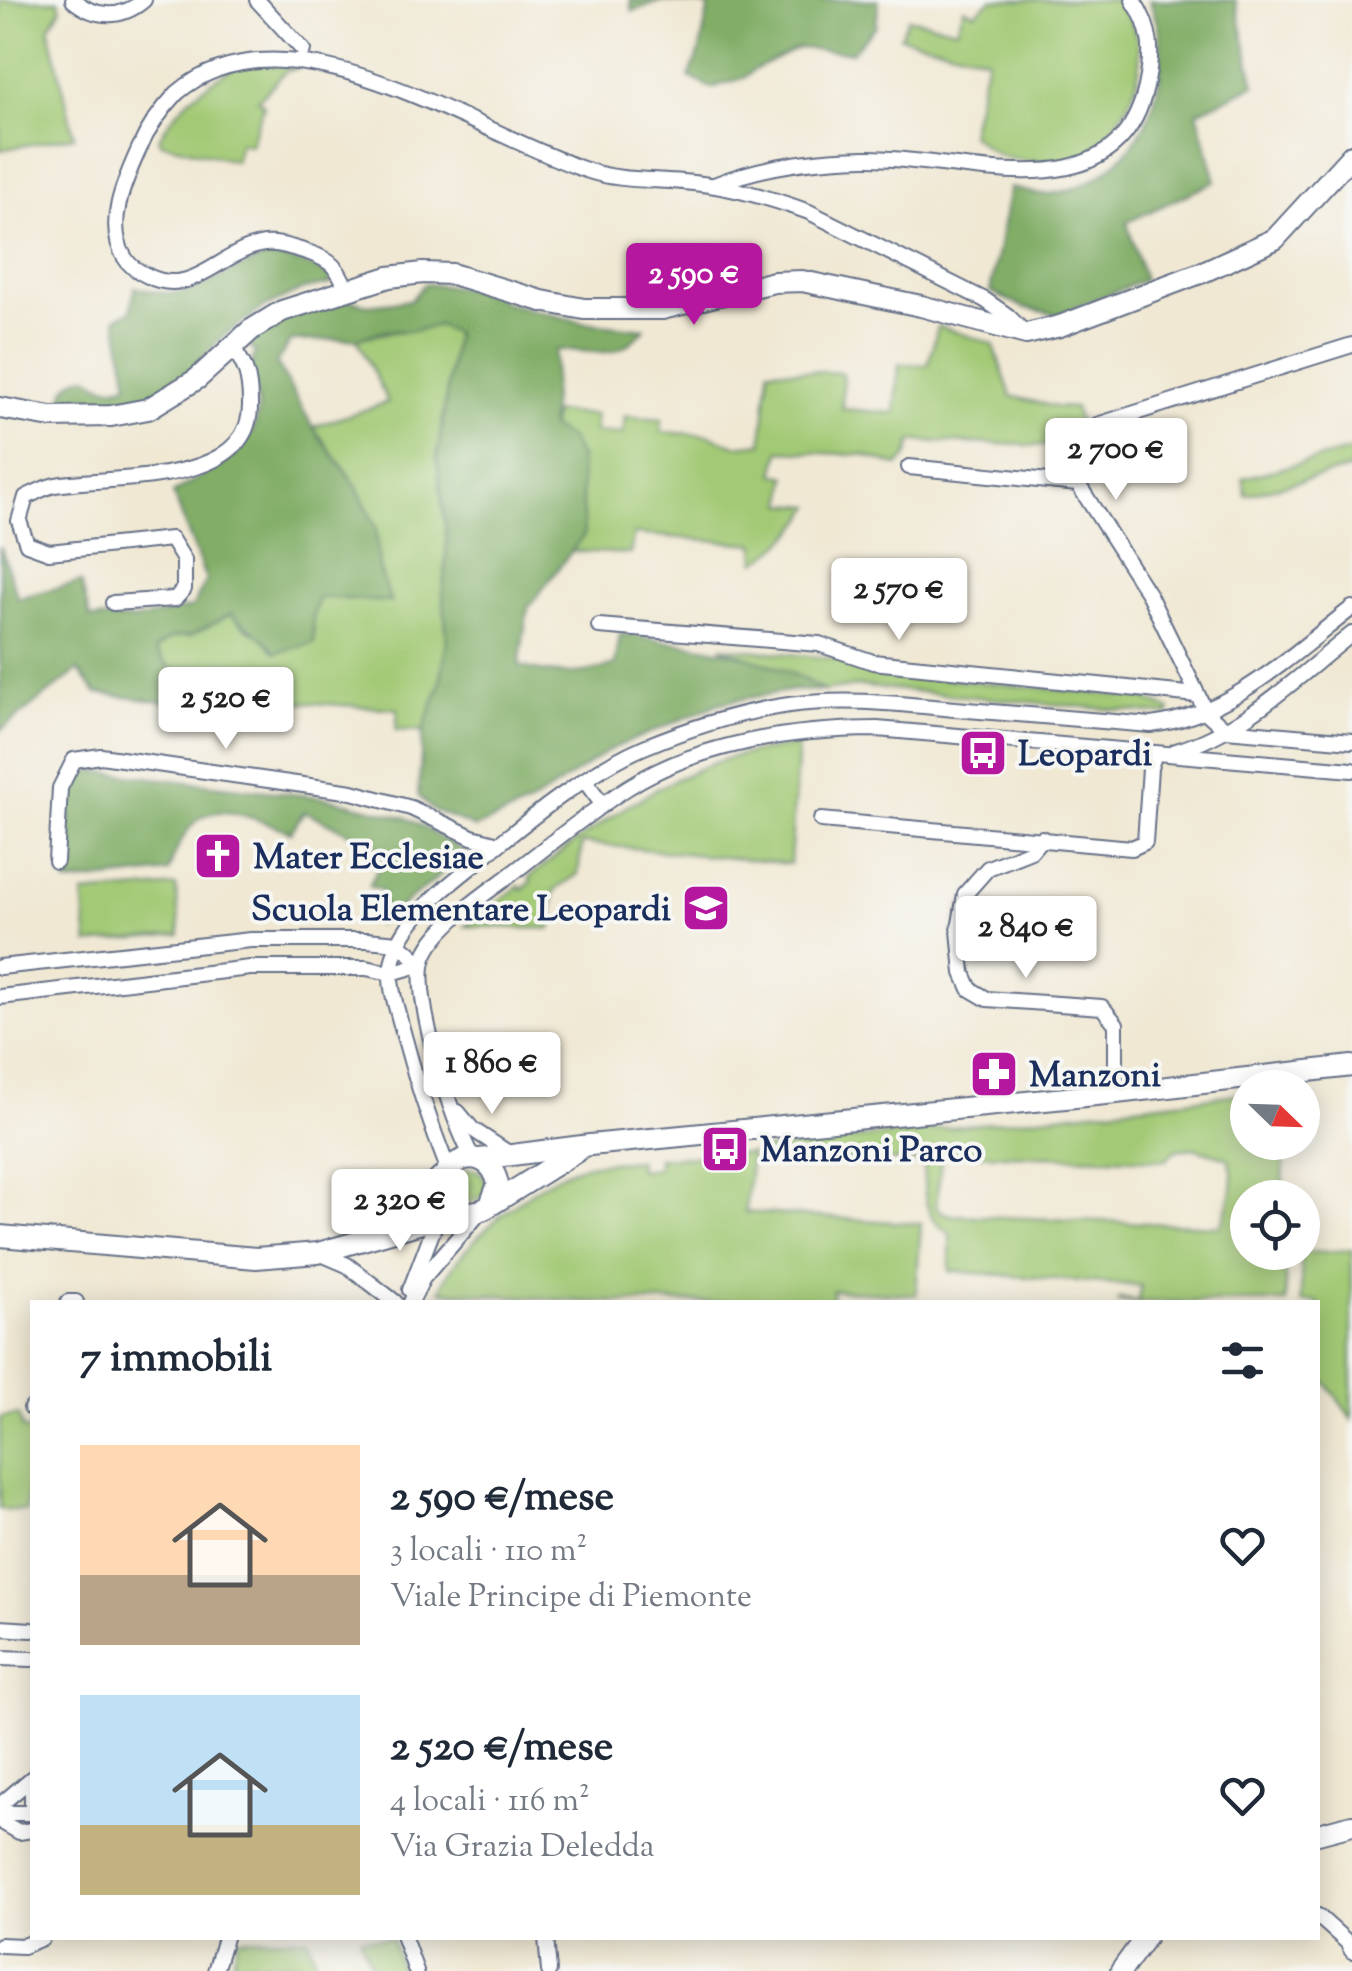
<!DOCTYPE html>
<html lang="it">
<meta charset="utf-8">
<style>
:root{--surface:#fff;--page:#f6f6f7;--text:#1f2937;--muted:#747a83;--accent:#b5179e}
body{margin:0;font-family:"Sorts Mill Goudy",serif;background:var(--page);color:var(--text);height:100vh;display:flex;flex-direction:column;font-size:38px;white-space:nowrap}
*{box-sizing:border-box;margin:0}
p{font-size:32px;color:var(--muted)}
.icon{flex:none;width:55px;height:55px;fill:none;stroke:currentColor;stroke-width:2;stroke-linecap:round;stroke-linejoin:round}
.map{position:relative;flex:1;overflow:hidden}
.side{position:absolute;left:30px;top:1300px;width:1290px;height:640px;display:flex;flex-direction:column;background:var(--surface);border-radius:0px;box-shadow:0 5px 25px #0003}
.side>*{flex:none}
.needle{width:65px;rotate:113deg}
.controls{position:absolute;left:1230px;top:1070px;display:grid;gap:20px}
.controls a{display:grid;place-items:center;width:90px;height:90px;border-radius:50%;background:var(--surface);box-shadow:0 5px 25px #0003;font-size:50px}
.price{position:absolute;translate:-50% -85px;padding:0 22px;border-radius:10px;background:#fff;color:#222;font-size:32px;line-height:65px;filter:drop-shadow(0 2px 5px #0008)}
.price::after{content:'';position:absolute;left:50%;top:60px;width:30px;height:22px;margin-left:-15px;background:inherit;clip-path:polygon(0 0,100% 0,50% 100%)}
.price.selected{background:var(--accent);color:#fff}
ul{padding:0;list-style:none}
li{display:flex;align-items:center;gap:30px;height:250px;padding:0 50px}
li span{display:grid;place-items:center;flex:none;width:280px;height:200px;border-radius:0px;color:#555}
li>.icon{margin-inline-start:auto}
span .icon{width:120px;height:120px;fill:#fffc;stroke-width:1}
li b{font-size:42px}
h2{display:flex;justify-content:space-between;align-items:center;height:120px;padding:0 50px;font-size:42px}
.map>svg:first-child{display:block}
</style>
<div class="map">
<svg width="1352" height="1971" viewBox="0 0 1352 1971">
<rect width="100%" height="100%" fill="#f6f6f2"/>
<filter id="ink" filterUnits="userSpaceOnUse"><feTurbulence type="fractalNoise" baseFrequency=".01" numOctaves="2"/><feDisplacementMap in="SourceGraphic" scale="20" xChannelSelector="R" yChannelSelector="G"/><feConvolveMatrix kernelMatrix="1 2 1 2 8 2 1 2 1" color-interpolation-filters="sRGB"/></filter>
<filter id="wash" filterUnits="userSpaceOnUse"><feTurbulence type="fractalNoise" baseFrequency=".0048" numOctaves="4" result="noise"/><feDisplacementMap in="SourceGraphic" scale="40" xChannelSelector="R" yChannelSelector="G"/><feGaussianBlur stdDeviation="2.25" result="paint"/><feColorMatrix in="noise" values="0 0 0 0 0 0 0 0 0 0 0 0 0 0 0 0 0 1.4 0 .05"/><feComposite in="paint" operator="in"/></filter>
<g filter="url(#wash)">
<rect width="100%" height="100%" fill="#f0e8d3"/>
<!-- green -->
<g fill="#a2c974" stroke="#5e7c69" stroke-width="2.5" fill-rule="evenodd">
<path d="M0,0h58l3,8 -12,20 25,108 -74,14z"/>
<path d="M991,0h127c30,42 28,79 0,121 -7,10 -16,22 -26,29 -24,16 -64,14 -91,6 -11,-4 -22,-15 -31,-22l17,-76 -87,-21 8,-19 49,11 7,-21 11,5z"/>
<path d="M243,62l55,6 -12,3 -28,29 6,5 -14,40 -10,-2 -5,18 -74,-18 -2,-4c19,-38 49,-56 84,-77z"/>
<path d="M439,325l16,9 -18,125 10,83 -4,50 4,49 -7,44 -17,46 -27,-1 2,-21 -185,-13 -17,3c-10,-20 -29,-31 -42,-50l17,-11 20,-3 40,-21 17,16 17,6 48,-21 6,-18 60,-29 -3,-41 -20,-42 -43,-58 75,-25 -31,-63c27,-8 54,-8 82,-14z"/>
<path d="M938,326l55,18 18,52 44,11 20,1 8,32 -5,7 -166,-6 -5,15 -9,10 -34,-11 -84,-4 -6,23 13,3 -3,27 28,2c-15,25 -31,42 -56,56l-1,-18 -121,-10 -4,20 -60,-3 14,-16 -34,-107 4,-16 41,3v17l28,2 2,-18 37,3 -1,13 48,3 27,11 26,-3 7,-74 74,4 -1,36 53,4 4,-49 29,1z"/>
<path d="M1352,450v18l-106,27 -3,-17z"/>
<path d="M720,647l119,12 35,13 271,26 25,12 -1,5 -311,-29 -35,5 -19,-13z"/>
<path d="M798,745l-8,119 -208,-21 -4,31 -24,17 -3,38 -86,-3 54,-40 4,3 8,-7 -2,-5c58,-45 115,-88 185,-114 26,-10 56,-13 84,-18z"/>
<path d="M176,886l4,49 -92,9 -5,-50z"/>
<path d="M1247,1093l1,49 35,1 1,54 -36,1v54l37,1 1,49h-168v-3l21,2 2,-15 -191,-15v-38c-29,-15 -25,-43 -27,-71l-159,-6 1,-7zM1193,1148l35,10c10,21 2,48 -8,68l-269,-11 -10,-3 -5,-6 6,-53 224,7 10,-10z"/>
<path d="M751,1153l-6,59 176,12 -5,71 -83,-5 -2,12h-244l-147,-11c13,-42 94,-109 136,-123 19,-6 42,-6 62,-8l1,10 19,-2v-10z"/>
<circle cx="470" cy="1185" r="16"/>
<path d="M1352,1250v169l-34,-48v-69h-17v-49z"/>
<path d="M18,1415l5,14 9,2 -6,80 -26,-2v-92z"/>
<path d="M238,1938h70l11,33h-12l-5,-7 -69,-2z"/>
<path d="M360,1938h32l9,33h-27z"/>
</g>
<!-- forest -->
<g fill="#81ad66" stroke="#4e6e62" stroke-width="2.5">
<path d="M630,0h249l-3,26 -24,26 -54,-4 -46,23 -8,7 -33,10 -22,-11 11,-27 9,-44 -47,-5 -30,10z"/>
<path d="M1149,0h86l20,85 -58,27 19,69 -89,41 17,58 -86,35 -35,-8 -33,-15 20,-104c12,2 26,7 39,6 90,-11 135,-116 100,-194z"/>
<path d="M268,257c24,2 42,7 62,19l1,8 -28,5 -42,20 -40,29 -29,32 -52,30 -51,7 -27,-2c2,-18 7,-26 26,-29 14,12 22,14 40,8l-12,-66 15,-7 4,-24c63,20 76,-14 133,-30z"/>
<path d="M424,284l45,4 20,4 17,11 75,19 64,7c-32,35 -46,20 -89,21l-6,77 21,12 9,19 4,77 -56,73 -9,58c34,10 61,10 96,-1l5,-31c16,1 30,5 46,7 55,8 109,18 157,50l-29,-1 -74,13 -109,46 -81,55 -55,24 -44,-19 -13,-14 5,-64 17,-46 7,-44 -4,-49 4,-50 -10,-83 18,-125 -16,-9 -25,6h-29l-28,8 -66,2 -15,21 37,65 43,59 20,42 3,40 12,34 -72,-5 -6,18 1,28 -39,10c-11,-18 -28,-25 -44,-39l-40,21 -20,3 -16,11c12,20 31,30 41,50l-17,5 -83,-11 -18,-23 -78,61v-185l18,52 63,-16 9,36 45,2 58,-13 13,-27 -33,-87c31,-19 87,-44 85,-87 -1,-20 -11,-34 -3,-54l-8,-8 46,-32 55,-13 20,6 43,-5z"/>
<path d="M93,771l234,27 80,20 58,34 -34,31 -54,42 -2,-6c8,-10 11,-16 7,-29l-13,-4 18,-35 -83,-40 -13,21c-69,-26 -96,-39 -123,40l-101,11 3,-93 5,-12z"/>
</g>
</g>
<g filter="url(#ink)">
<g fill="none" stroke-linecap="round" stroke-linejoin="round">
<!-- street casing -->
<g stroke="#667087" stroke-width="18">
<g id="street">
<path d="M73,0c23,19 49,19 71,0"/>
<path d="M257,0l46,50"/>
<path d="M714,185c47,-19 100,-26 151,-27 91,-3 251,62 281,-71 7,-34 7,-57 -13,-87"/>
<path d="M346,288c-7,-19 -15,-28 -36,-35 -17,-5 -33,-12 -51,-8 -40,9 -67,53 -111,31 -9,-4 -18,-9 -23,-18 -21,-33 0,-78 14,-109 9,-21 22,-39 38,-56 109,-93 294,38 409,77 31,11 64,9 97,12 43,3 85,15 126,30l176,88 23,16 17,17"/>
<path d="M1097,425l255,-80"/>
<path d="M909,467l169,17 71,111 57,117 20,18 126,11"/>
<path d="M113,603l62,-4 9,-10v-29l-13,-21 -122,13 -22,-8 -8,-23 7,-24c9,-4 19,-10 29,-12 54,-10 198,4 195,-82 0,-23 -4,-41 -20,-57"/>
<path d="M599,626l220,18 54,18 324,33"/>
<path d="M1176,751c67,-19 122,-75 176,-117"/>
<path d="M585,781l18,24"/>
<path d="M821,820l311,28 13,-6 5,-74 5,-15"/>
<path d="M1042,838l-11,13 -43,17 -23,26 -6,36 4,43 7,16 17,10 115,8 14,17v69"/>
<path d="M56,861l4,-73 14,-28 27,-4 251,36 59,16 61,29 27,7"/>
<path d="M0,967l251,-27h116l31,3 24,21"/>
<path d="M0,997l250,-29h116l25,5 31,-9"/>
<path d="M458,1112l14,17 38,25"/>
<path d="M472,1157c-21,-40 -55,-146 -50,-191 4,-32 58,-69 83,-87 40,-31 80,-64 122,-91 70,-45 169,-59 250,-59l475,41"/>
<path d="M448,1169c-19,-48 -34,-95 -47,-144 -4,-16 -11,-36 -10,-52 3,-51 56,-86 91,-115 47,-39 106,-87 162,-111 46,-19 96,-35 145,-42 56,-8 111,-1 166,4 66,5 131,11 196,16 79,-9 141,-71 201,-117"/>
<path d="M319,1253l28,12 48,37"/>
<path d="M410,1290l28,-73"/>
<path d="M68,1302h8"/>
<path d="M411,1302l12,-24 58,-67"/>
<path d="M31,1408h1"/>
<path d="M0,1628l32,2"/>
<path d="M0,1658l32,1"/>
<path d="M32,1793v15"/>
<path d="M0,1805l32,-27"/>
<path d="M0,1813h32"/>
<path d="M0,1821l19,11 13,-2"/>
<path d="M1318,1916l29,26 5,9"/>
<path d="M404,1938l12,33"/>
<path d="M546,1938l3,33"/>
<path d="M0,1945l23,1 19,-8"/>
<path d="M215,1971l10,-33"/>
</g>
</g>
<!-- secondary casing -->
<g stroke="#667087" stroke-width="24">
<g id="secondary">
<path d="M0,408l51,9 60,-1 37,-7 49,-30 54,-49 31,-19 107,-34 34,-4 29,1 90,27 42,8h78l112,-27 28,-1 119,25 105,28 34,-8 143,-54 72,-33 77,-84"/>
<path d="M480,1159l110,-14 526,-52 236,-27"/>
<path d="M490,1205l8,-21c-6,-27 -30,-34 -50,-15 -15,28 10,53 38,39l93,-58"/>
<path d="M374,1229l48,-33 22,-21"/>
<path d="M0,1236l256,22 62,-5 142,-41"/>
<path d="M1318,1834l34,-9"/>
<path d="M1121,1971l24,-33"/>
</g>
</g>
<!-- street -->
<use href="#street" stroke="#fff" stroke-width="14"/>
<!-- secondary -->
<use href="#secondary" stroke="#fff" stroke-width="20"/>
</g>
</g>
<!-- icons -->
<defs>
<g id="bus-square" transform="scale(2.5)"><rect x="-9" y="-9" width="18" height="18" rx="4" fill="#b5179e" stroke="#f6f6f2"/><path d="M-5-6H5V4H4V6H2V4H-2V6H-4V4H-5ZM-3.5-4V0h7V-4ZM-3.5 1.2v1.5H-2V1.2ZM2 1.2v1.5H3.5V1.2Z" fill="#fff"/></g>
<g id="church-square" transform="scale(2.5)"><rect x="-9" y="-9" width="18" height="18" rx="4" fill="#b5179e" stroke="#f6f6f2"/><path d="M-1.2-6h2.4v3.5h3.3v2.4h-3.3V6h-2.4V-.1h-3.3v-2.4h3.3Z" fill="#fff"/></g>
<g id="school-square" transform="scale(2.5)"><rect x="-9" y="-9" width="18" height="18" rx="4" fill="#b5179e" stroke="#f6f6f2"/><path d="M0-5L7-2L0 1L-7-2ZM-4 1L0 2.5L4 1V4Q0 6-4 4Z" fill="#fff"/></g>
<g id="pharmacy-square" transform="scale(2.5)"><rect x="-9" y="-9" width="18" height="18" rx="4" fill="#b5179e" stroke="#f6f6f2"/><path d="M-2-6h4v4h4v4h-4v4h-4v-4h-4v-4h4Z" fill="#fff"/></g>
</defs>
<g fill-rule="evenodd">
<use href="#bus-square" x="983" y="753"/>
<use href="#church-square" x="218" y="856"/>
<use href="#school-square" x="706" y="908"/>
<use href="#pharmacy-square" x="994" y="1074"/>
<use href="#bus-square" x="725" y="1149"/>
</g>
<g text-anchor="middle" stroke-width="8" stroke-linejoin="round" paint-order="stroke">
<!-- poi labels -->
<g font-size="35" font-weight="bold" fill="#1b2f5e" stroke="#f6f6f2" text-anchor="start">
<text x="1018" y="765">Leopardi</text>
<text x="253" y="868">Mater Ecclesiae</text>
<text x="671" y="920" text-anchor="end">Scuola Elementare Leopardi</text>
<text x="1029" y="1086">Manzoni</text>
<text x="760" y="1161">Manzoni Parco</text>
</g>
</g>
</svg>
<div class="controls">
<a><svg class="needle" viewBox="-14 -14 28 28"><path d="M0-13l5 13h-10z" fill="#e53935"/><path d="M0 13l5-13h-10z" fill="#747a83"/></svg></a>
<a><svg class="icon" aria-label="locate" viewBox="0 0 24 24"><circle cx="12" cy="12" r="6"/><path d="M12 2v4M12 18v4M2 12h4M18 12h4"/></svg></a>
</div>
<b class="price selected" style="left:694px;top:328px">2 590 €</b>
<b class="price" style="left:1116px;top:503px">2 700 €</b>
<b class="price" style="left:899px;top:643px">2 570 €</b>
<b class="price" style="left:226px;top:752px">2 520 €</b>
<b class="price" style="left:1026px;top:981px">2 840 €</b>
<b class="price" style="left:492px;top:1117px">1 860 €</b>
<b class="price" style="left:400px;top:1254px">2 320 €</b>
<section class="side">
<h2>7 immobili<svg class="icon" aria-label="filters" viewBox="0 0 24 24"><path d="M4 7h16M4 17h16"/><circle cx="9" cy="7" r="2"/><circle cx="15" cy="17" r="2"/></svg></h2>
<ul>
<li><span style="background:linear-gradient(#ffd9b3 65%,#b9a48a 0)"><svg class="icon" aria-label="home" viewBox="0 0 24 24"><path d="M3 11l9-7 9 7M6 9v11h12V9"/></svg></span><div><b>2 590 €/mese</b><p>3 locali · 110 m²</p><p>Viale Principe di Piemonte</p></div><svg class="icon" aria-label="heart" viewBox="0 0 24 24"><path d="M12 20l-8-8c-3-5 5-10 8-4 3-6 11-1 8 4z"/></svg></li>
<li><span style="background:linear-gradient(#bfe0f5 65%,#c2b280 0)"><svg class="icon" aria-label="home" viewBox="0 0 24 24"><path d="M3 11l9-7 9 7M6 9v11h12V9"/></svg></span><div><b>2 520 €/mese</b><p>4 locali · 116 m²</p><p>Via Grazia Deledda</p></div><svg class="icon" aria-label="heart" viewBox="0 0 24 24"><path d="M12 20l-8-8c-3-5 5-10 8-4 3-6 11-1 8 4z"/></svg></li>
</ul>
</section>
</div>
